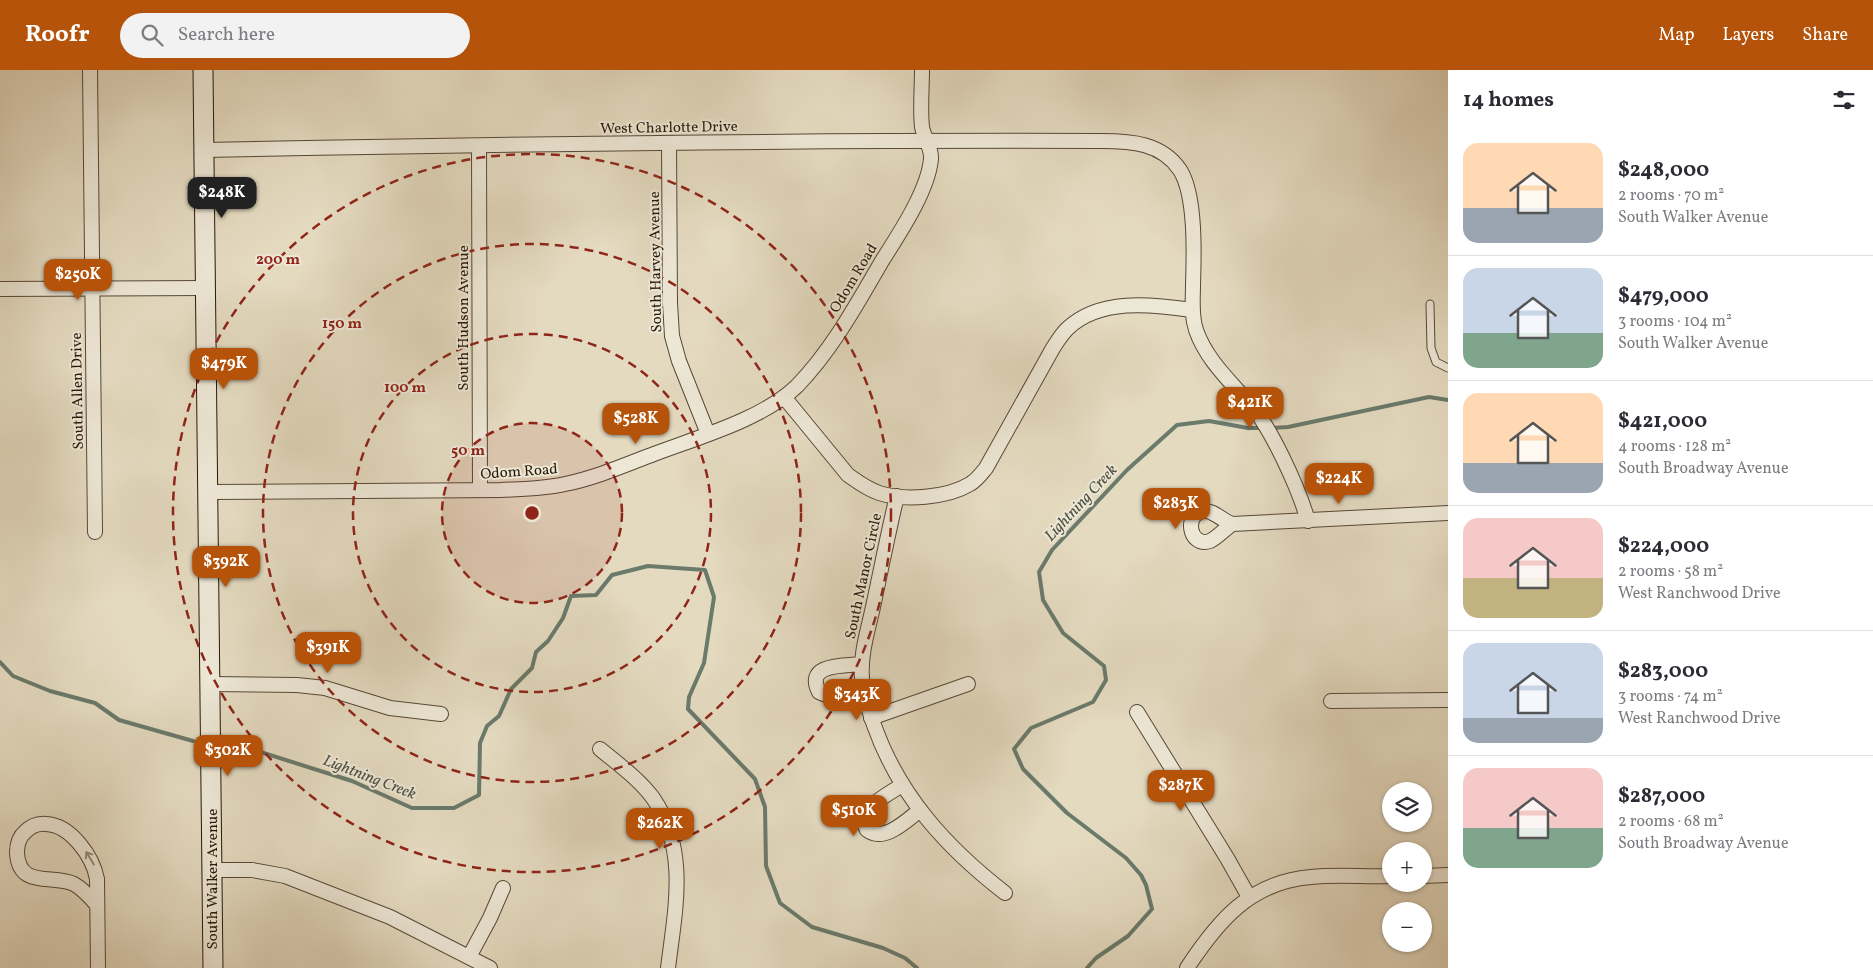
<!DOCTYPE html>
<meta charset="utf-8">
<style>
:root{--surface:#fff;--page:#f2f2f3;--text:#2b2b33;--muted:#7c7c81;--line:#e1e1e2;--accent:#b45309}
body{margin:0;font-family:Vollkorn,serif;background:var(--page);color:var(--text);height:100vh;display:flex;flex-direction:column;font-size:19px;white-space:nowrap}
*{box-sizing:border-box;margin:0}
p{font-size:16px;color:var(--muted)}
.icon{flex:none;width:28px;height:28px;fill:none;stroke:currentColor;stroke-width:2;stroke-linecap:round;stroke-linejoin:round}
.map{position:relative;flex:1;overflow:hidden}
.drawer{display:flex;flex-direction:column;background:var(--surface);width:425px}
.drawer>*{flex:none}
.fabs{position:absolute;left:1382px;top:712px;display:grid;gap:10px}
.fabs a{display:grid;place-items:center;width:50px;height:50px;border-radius:50%;background:var(--surface);box-shadow:0 1px 4px #0004;font-size:25px}
.price{position:absolute;translate:-50% -42px;padding:0 11px;border-radius:10px;background:var(--accent);color:#fff;font-size:16px;line-height:32px;filter:drop-shadow(0 1px 2px #0008)}
.price::after{content:'';position:absolute;left:50%;top:30px;width:15px;height:11px;margin-left:-8px;background:inherit;clip-path:polygon(0 0,100% 0,50% 100%)}
.price.selected{background:#222;color:#fff}
ul{padding:0;list-style:none}
li{display:flex;align-items:center;gap:15px;height:125px;padding:0 15px}
li+li{border-top:1px solid var(--line)}
li span{display:grid;place-items:center;flex:none;width:140px;height:100px;border-radius:15px;color:#555}
li>.icon{margin-inline-start:auto}
span .icon{width:60px;height:60px;fill:#fffc;stroke-width:1}
li b{font-size:21px}
h2{display:flex;justify-content:space-between;align-items:center;height:60px;padding:0 15px;font-size:21px}
header{display:flex;align-items:center;gap:30px;box-sizing:border-box;height:70px;padding:0 25px;background:var(--accent);color:#fff}
header strong{font-size:24px}
nav{display:flex;gap:28px;margin-inline-start:auto;font-size:18px}
.search{width:350px;height:45px;background:var(--page);display:flex;align-items:center;gap:12px;box-sizing:border-box;padding:0 18px;border-radius:28px;color:var(--muted);font-size:19px}
main{display:flex;flex:1;min-height:0}
.map>svg:first-child{display:block}
</style>
<header>
<strong>Roofr</strong>
<div class="search"><svg class="icon" aria-label="search" viewBox="0 0 24 24"><circle cx="10" cy="10" r="6"/><path d="M15 15l6 6"/></svg>Search here</div>
<nav><a>Map</a><a>Layers</a><a>Share</a></nav>
</header>
<main>
<div class="map">
<svg width="1448" height="898" viewBox="0 0 1448 898">
<rect width="100%" height="100%" fill="#e4dac0"/>
<filter id="stains"><feTurbulence type="fractalNoise" baseFrequency=".004" numOctaves="4"/><feColorMatrix values="0 0 0 0 .2 0 0 0 0 .09 0 0 0 0 .02 0 0 0 .5 -.17"/></filter>
<radialGradient id="worn" r=".72"><stop offset=".6" stop-color="#630" stop-opacity="0"/><stop offset="1" stop-color="#630" stop-opacity=".3"/></radialGradient>
<g fill="none" stroke-linecap="round" stroke-linejoin="round">
<!-- stream -->
<g stroke="#6a7a6b" stroke-width="4">
<path d="M1271,358l17,-1 141,-30 19,3"/>
<path d="M0,592l13,14 37,15 45,12 24,17 74,21"/>
<path d="M226,671l126,40 60,27h42l25,-13 1,-52 7,-17 12,-10 12,-27 21,-21 4,-16 12,-11 15,-23 8,-22 25,-1 16,-20 36,-9 57,4 9,27 -10,66 -15,34 -1,12 67,70 10,28 1,59 14,37 32,24 71,21 22,10 12,10"/>
<path d="M1087,898l9,-10 32,-22 24,-27 -6,-24 -5,-10 -15,-17 -59,-45 -44,-44 -9,-20 17,-21 62,-26 13,-22 -2,-14 -41,-33 -20,-33 -4,-28 13,-22 75,-80 50,-45 32,-4 39,7h14"/>
</g>
<!-- lane casing -->
<g stroke="#564837" stroke-width="9">
<path id="lane" d="M1430,234l1,44 5,14 12,6"/>
</g>
<!-- street casing -->
<g stroke="#564837" stroke-width="16">
<g id="street">
<path d="M90,0l5,462"/>
<path d="M669,73l1,160 2,33 7,25 29,73"/>
<path d="M479,76l1,344"/>
<path d="M204,80c300,-6 599,-10 898,-9 29,0 60,2 78,29 16,25 14,85 13,115 0,15 -2,30 3,45 10,29 33,50 53,73 22,24 50,86 59,118"/>
<path d="M0,219l206,-1"/>
<path d="M784,327l64,78c10,7 19,14 31,18 25,8 68,5 91,-9 7,-4 11,-10 16,-16l67,-120c4,-6 8,-13 14,-19 32,-31 84,-25 125,-19"/>
<path d="M208,422l293,-2c21,-1 43,-1 64,-6 30,-6 60,-19 89,-30 45,-17 109,-35 143,-68 35,-36 60,-82 85,-125 17,-27 46,-70 49,-102 1,-11 -7,-21 -9,-32 -2,-19 0,-39 0,-57"/>
<path d="M897,426c-9,37 -16,74 -24,111 -5,23 -13,48 -11,71 1,16 7,32 12,47 25,71 73,123 131,168"/>
<path d="M1232,454c-7,5 -15,14 -22,17 -22,7 -26,-29 -6,-30 9,-1 19,10 28,13l216,-11"/>
<path d="M862,594c-17,2 -58,-1 -43,28 14,7 30,4 45,4"/>
<path d="M210,614l87,1 28,3 65,20 51,6"/>
<path d="M1331,631l117,-1"/>
<path d="M1137,642l90,146 22,39"/>
<path d="M871,648l97,-34"/>
<path d="M600,679c18,15 39,30 53,49 36,52 22,112 15,170"/>
<path d="M902,715c-13,9 -47,24 -35,45 17,13 39,-9 53,-20"/>
<path d="M212,800h40l33,6 105,41 100,51"/>
<path d="M1424,806l24,-1"/>
<path d="M97,835c-7,-8 -14,-16 -23,-21 -21,-10 -55,5 -57,-31 0,-8 2,-16 8,-21 6,-6 13,-9 21,-8 25,1 47,33 51,55l1,89"/>
<path d="M469,887l21,-39 13,-30"/>
<path d="M1187,898c31,-47 63,-86 124,-91 26,-3 54,0 80,-1"/>
</g>
</g>
<!-- secondary casing -->
<g stroke="#271809" stroke-width="21">
<path id="secondary" d="M203,0l10,898"/>
</g>
<!-- lane -->
<use href="#lane" stroke="#ede7d6" stroke-width="7"/>
<!-- street -->
<use href="#street" stroke="#ede7d6" stroke-width="14"/>
<!-- secondary -->
<use href="#secondary" stroke="#ede7d6" stroke-width="19"/>
</g>
<!-- one-way arrows -->
<defs><path id="oneway-shaft" d="M-6 0H5M1.5-3L5.5 0L1.5 3" fill="none" stroke-width="1.6" stroke-linecap="round" stroke-linejoin="round" transform="scale(1.25)"/></defs>
<use stroke="#948a7a" href="#oneway-shaft" transform="translate(90 788) rotate(-121)"/>
<!-- distance rings -->
<circle cx="532" cy="443" r="90" fill="#8f2418" fill-opacity=".12"/>
<g fill="none" stroke="#8f2418" stroke-width="2.5" stroke-dasharray="9 6">
<circle cx="532" cy="443" r="90"/>
<circle cx="532" cy="443" r="179"/>
<circle cx="532" cy="443" r="269"/>
<circle cx="532" cy="443" r="359"/>
</g>
<g text-anchor="middle" stroke-width="4" stroke-linejoin="round" paint-order="stroke">
<!-- street labels -->
<g font-size="15" fill="#271809" stroke="#ede7d6">
<text transform="translate(669 57) rotate(-1)" y="5">West Charlotte Drive</text>
<text transform="translate(655 192) rotate(-91)" y="5">South Harvey Avenue</text>
<text transform="translate(853 208) rotate(-59)" y="5">Odom Road</text>
<text transform="translate(463 248) rotate(-90)" y="5">South Hudson Avenue</text>
<text transform="translate(77 321) rotate(-91)" y="5">South Allen Drive</text>
<text transform="translate(519 401) rotate(-4)" y="5">Odom Road</text>
<text transform="translate(863 506) rotate(-78)" y="5">South Manor Circle</text>
<text transform="translate(212 809) rotate(-90)" y="5">South Walker Avenue</text>
</g>
<!-- water labels -->
<g font-size="16" font-style="italic" fill="#4e5142" stroke="#ede7d6">
<text transform="translate(1080 432) rotate(-47)" y="6">Lightning Creek</text>
<text transform="translate(370 706) rotate(21)" y="6">Lightning Creek</text>
</g>
</g>
<circle cx="532" cy="443" r="8" fill="#8f2418" stroke="#ede7d6" stroke-width="2.5"/>
<g font-size="15" text-anchor="middle" font-weight="bold" fill="#8f2418" stroke="#ede7d6" stroke-width="4" stroke-linejoin="round" paint-order="stroke">
<text x="278" y="194">200 m</text>
<text x="342" y="258">150 m</text>
<text x="405" y="322">100 m</text>
<text x="468" y="385">50 m</text>
</g>
<rect width="100%" height="100%" filter="url(#stains)"/>
<rect width="100%" height="100%" fill="url(#worn)"/>
</svg>
<div class="fabs">
<a><svg class="icon" aria-label="layers" viewBox="0 0 24 24"><path d="M12 4l9 5-9 5-9-5zM3 14l9 5 9-5"/></svg></a>
<a>+</a>
<a>−</a>
</div>
<b class="price selected" style="left:222px;top:149px">$248K</b>
<b class="price" style="left:78px;top:231px">$250K</b>
<b class="price" style="left:224px;top:320px">$479K</b>
<b class="price" style="left:1250px;top:359px">$421K</b>
<b class="price" style="left:636px;top:375px">$528K</b>
<b class="price" style="left:1339px;top:435px">$224K</b>
<b class="price" style="left:1176px;top:460px">$283K</b>
<b class="price" style="left:226px;top:518px">$392K</b>
<b class="price" style="left:328px;top:604px">$391K</b>
<b class="price" style="left:857px;top:651px">$343K</b>
<b class="price" style="left:228px;top:707px">$302K</b>
<b class="price" style="left:1181px;top:742px">$287K</b>
<b class="price" style="left:854px;top:767px">$510K</b>
<b class="price" style="left:660px;top:780px">$262K</b>
</div>
<section class="drawer">
<h2>14 homes<svg class="icon" aria-label="filters" viewBox="0 0 24 24"><path d="M4 7h16M4 17h16"/><circle cx="9" cy="7" r="2"/><circle cx="15" cy="17" r="2"/></svg></h2>
<ul>
<li><span style="background:linear-gradient(#ffd9b3 65%,#9aa5b1 0)"><svg class="icon" aria-label="home" viewBox="0 0 24 24"><path d="M3 11l9-7 9 7M6 9v11h12V9"/></svg></span><div><b>$248,000</b><p>2 rooms · 70 m²</p><p>South Walker Avenue</p></div></li>
<li><span style="background:linear-gradient(#c9d6e8 65%,#7fa58c 0)"><svg class="icon" aria-label="home" viewBox="0 0 24 24"><path d="M3 11l9-7 9 7M6 9v11h12V9"/></svg></span><div><b>$479,000</b><p>3 rooms · 104 m²</p><p>South Walker Avenue</p></div></li>
<li><span style="background:linear-gradient(#ffd9b3 70%,#9aa5b1 0)"><svg class="icon" aria-label="home" viewBox="0 0 24 24"><path d="M3 11l9-7 9 7M6 9v11h12V9"/></svg></span><div><b>$421,000</b><p>4 rooms · 128 m²</p><p>South Broadway Avenue</p></div></li>
<li><span style="background:linear-gradient(#f6c9c9 60%,#c2b280 0)"><svg class="icon" aria-label="home" viewBox="0 0 24 24"><path d="M3 11l9-7 9 7M6 9v11h12V9"/></svg></span><div><b>$224,000</b><p>2 rooms · 58 m²</p><p>West Ranchwood Drive</p></div></li>
<li><span style="background:linear-gradient(#c9d6e8 75%,#9aa5b1 0)"><svg class="icon" aria-label="home" viewBox="0 0 24 24"><path d="M3 11l9-7 9 7M6 9v11h12V9"/></svg></span><div><b>$283,000</b><p>3 rooms · 74 m²</p><p>West Ranchwood Drive</p></div></li>
<li><span style="background:linear-gradient(#f6c9c9 60%,#7fa58c 0)"><svg class="icon" aria-label="home" viewBox="0 0 24 24"><path d="M3 11l9-7 9 7M6 9v11h12V9"/></svg></span><div><b>$287,000</b><p>2 rooms · 68 m²</p><p>South Broadway Avenue</p></div></li>
</ul>
</section>
</main>
